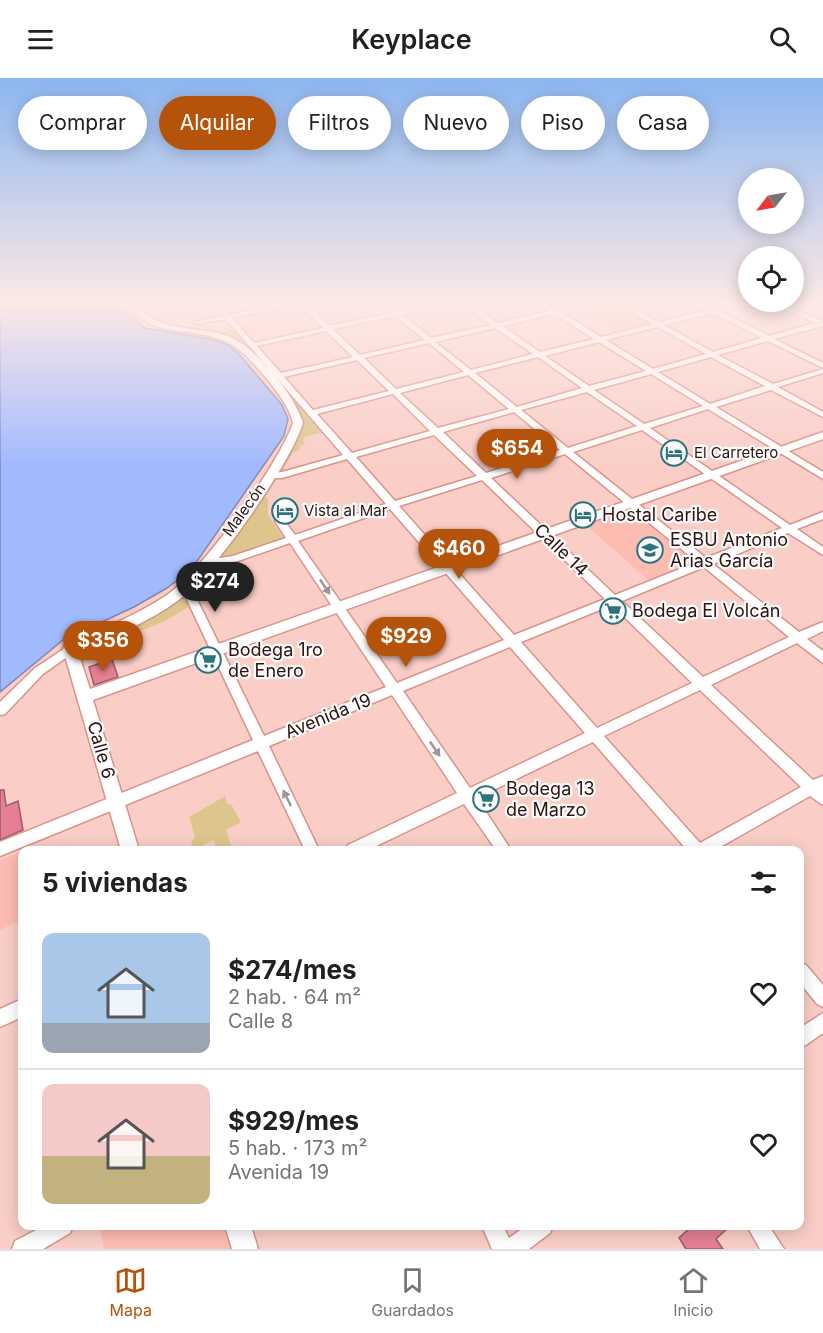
<!DOCTYPE html>
<html lang="es">
<meta charset="utf-8">
<style>
:root{--surface:#fff;--page:#f2f2f2;--text:#202124;--muted:#757577;--line:#e0e0e0;--accent:#b45309}
body{margin:0;font-family:Inter,sans-serif;background:var(--page);color:var(--text);height:100vh;display:flex;flex-direction:column;font-size:22px;white-space:nowrap}
*{box-sizing:border-box;margin:0}
p{font-size:20px;color:var(--muted)}
.icon{flex:none;width:33px;height:33px;fill:none;stroke:currentColor;stroke-width:2;stroke-linecap:round;stroke-linejoin:round}
.map{position:relative;flex:1;overflow:hidden}
.panel{position:absolute;left:18px;top:768px;width:786px;height:384px;display:flex;flex-direction:column;background:var(--surface);border-radius:12px;box-shadow:0 3px 15px #0003}
.panel>*{flex:none}
.guide{position:absolute;left:18px;top:18px;width:788px;height:54px;display:flex;gap:12px}
.needle{width:39px;rotate:239deg}
.controls{position:absolute;left:738px;top:90px;display:grid;gap:12px}
.controls a{display:grid;place-items:center;width:66px;height:66px;border-radius:50%;background:var(--surface);box-shadow:0 3px 15px #0003;font-size:30px}
.price{position:absolute;translate:-50% -51px;padding:0 14px;border-radius:21px;background:var(--accent);color:#fff;font-size:20px;line-height:39px;filter:drop-shadow(0 2px 3px #0008)}
.price::after{content:'';position:absolute;left:50%;top:36px;width:18px;height:14px;margin-left:-9px;background:inherit;clip-path:polygon(0 0,100% 0,50% 100%)}
.price.current{background:#222;color:#fff}
ul{padding:0;list-style:none}
li{display:flex;align-items:center;gap:18px;height:150px;padding:0 24px}
li+li{border-top:2px solid var(--line)}
li span{display:grid;place-items:center;flex:none;width:168px;height:120px;border-radius:12px;color:#555}
li>.icon{margin-inline-start:auto}
span .icon{width:72px;height:72px;fill:#fffc;stroke-width:1}
li b{font-size:26px}
h2{display:flex;justify-content:space-between;align-items:center;height:72px;padding:0 24px;font-size:26px}
.pill{padding:0 21px;border-radius:27px;background:var(--surface);box-shadow:0 3px 15px #0003;font-size:21px;line-height:54px}
.pill.current{background:var(--accent);color:#fff}
header{display:flex;justify-content:space-between;align-items:center;height:78px;padding:0 24px;background:var(--surface);font-size:27px;font-weight:600}
.menu{display:flex;justify-content:space-around;align-items:center;height:84px;border-top:2px solid var(--line);background:var(--surface);font-size:16px;color:var(--muted)}
.menu a{display:grid;justify-items:center;gap:3px}
.menu .current{color:var(--accent)}
.map>svg:first-child{display:block}
</style>
<header><svg class="icon" aria-label="menu" viewBox="0 0 24 24"><path d="M4 6h16M4 12h16M4 18h16"/></svg>Keyplace<svg class="icon" aria-label="search" viewBox="0 0 24 24"><circle cx="10" cy="10" r="6"/><path d="M15 15l6 6"/></svg></header>
<div class="map">
<svg width="823" height="1171" viewBox="0 0 823 1171">
<rect width="100%" height="100%" fill="#facec7"/>
<!-- built -->
<g fill="#fdbcb2">
<path d="M612,224l39,22 -31,8 -29,-18 -15,4 -8,-5z"/>
<path d="M632,429l65,52 -49,21 -63,-56z"/>
<path d="M22,773v69l-22,10v-70z"/>
<path d="M100,1148h125l7,23h-128z"/>
</g>
<!-- green -->
<g fill="#ddc68e">
<path d="M234,251l88,103 -17,5 -2,3 2,4 -6,2 2,2 -8,5 -10,16 12,2h-17c9,-19 31,-36 21,-59l-52,-63 -34,-15z"/>
<path d="M259,419l9,1v17l17,25 -62,18 -2,-3z"/>
<path d="M183,519l6,10 -24,14 -82,33 -1,-4z"/>
<path d="M225,718l3,9 3,-1 10,18 -15,8 5,16 -13,4 -5,-10 -19,10 -3,-8 4,-5 -6,-20z"/>
</g>
<!-- water -->
<path fill="#a1bafe" stroke="#7e88b7" stroke-width="1.5" d="M0,224h105l14,6 26,20 64,11 17,5 12,9 44,52 6,14 -4,17 -93,134 -24,18 -33,19 -71,33 -63,52z"/>
<!-- building -->
<g fill="#e57f93" stroke="#9b5b67" stroke-width="1.5">
<path d="M112,581l6,18 -24,8 -5,-18z"/>
<path d="M0,712h4l2,16 12,-5 5,29 -23,10z"/>
<path d="M692,1148h38l-14,13 7,10h-37l-7,-11z"/>
</g>
<g fill="none" stroke-linecap="round" stroke-linejoin="round">
<!-- minor casing -->
<g stroke="#d9938a" stroke-width="3">
<g id="minor">
<path d="M146,224h12l-27,6 -3,-2z"/>
<path d="M211,224h6l12,13 65,-13h11l24,24 62,-13 -12,-11h6l13,9 45,-9h10l-51,12 29,24 60,-13 -31,-23h7l31,21 51,-12 -13,-9h7l13,8 34,-8h10l-39,10 40,25 52,-13 -39,-22h7l38,20 49,-12 -15,-8h7l14,7 28,-7h9l-32,9 50,25 46,-13 -45,-21h8l45,19v5l-49,13 49,24v5l-55,-27 -50,14 55,29 50,-15v4l-45,14 45,25v5l-52,-27 -55,17 107,65v7l-115,-70 -58,19 140,97 33,-13v7l-26,10 26,18v8l-35,-22 -75,31 86,68 24,-10v9l-16,8 16,12v12l-26,-20 -86,42 102,95 10,-4v29l-13,-9 -95,54h-28l-94,-108 -116,56 34,52h-15l-32,-46 -96,46h-22l2,-5 109,-52 -65,-98 -123,51 50,104h-14l-47,-99 -258,105v-14l253,-102 -72,-153 1,-3h8l1,3 73,149 122,-49 -96,-144 -52,18 -31,5 -5,-3 5,-3 26,-4 53,-18 -11,-17 2,-2h6l12,16 91,-31 -39,-45 -65,19h-16v-4l16,-2 61,-17 -117,-136 -31,5v-2l28,-6zM299,226l24,24 -69,15 -22,-25zM713,235l49,25 -49,14 -49,-27zM554,236l40,25 -54,13 -38,-26zM395,238l30,24 -65,15 -27,-26zM658,249l48,27 -53,15 -47,-29zM495,250l38,26 -62,16 -36,-28zM326,253l27,26 -72,16 -24,-27zM599,264l47,29 -57,15 -44,-30zM429,265l35,29 -68,17 -32,-31zM538,279l44,31 -65,19 -42,-34zM711,279l54,29 -55,18 -52,-32zM357,282l32,31 -76,19 -29,-33zM651,296l52,32 -59,18 -50,-34zM468,297l41,34 -71,19 -38,-35zM587,314l50,34 -69,22 -47,-38zM393,316l37,37 -78,22 -35,-39zM514,334l46,38 -74,23 -43,-41zM642,352l140,98 -76,30 -133,-106zM434,357l43,41 -82,25 -39,-44zM565,376l132,108 -82,33 -124,-117zM482,402l123,119 -91,36 -115,-129zM390,431l114,131 -107,43 -99,-142zM704,489l85,70 -86,40 -81,-76zM612,527l80,78 -95,45 -76,-86zM510,569l75,86 -115,55 -67,-97zM700,612l101,97 -101,56 -96,-107z"/>
<path d="M70,567l6,4 -2,3 -31,22 -38,40 -5,1v-13l35,-34z"/>
<path d="M800,885l6,2 17,20v22l-6,-3 -17,-21z"/>
<path d="M22,921v18l-22,10v-18z"/>
<path d="M823,935v20l-17,12 -6,3v-20z"/>
<path d="M44,1148h29l-3,7 -27,16h-31l3,-8z"/>
<path d="M482,1148h21l6,12 17,-12h27l-3,7 -21,16h-37z"/>
<path d="M747,1148h22l15,23h-24z"/>
</g>
</g>
<!-- major casing -->
<g stroke="#d9938a" stroke-width="3">
<g id="major">
<path d="M125,224h8c26,31 57,23 92,33 29,9 70,60 78,88 -13,42 -88,149 -123,176 -30,23 -68,37 -102,53l12,37 733,-257v7l-730,261 46,150h-18l-58,-201 2,-4c34,-15 71,-29 102,-50 36,-25 112,-131 126,-172 -4,-17 -16,-31 -26,-44 -13,-15 -26,-32 -45,-39 -39,-15 -69,0 -97,-38z"/>
<path d="M225,1148h26l7,23h-26z"/>
</g>
</g>
<!-- minor -->
<use href="#minor" fill="#fff" fill-rule="evenodd"/>
<!-- major -->
<use href="#major" fill="#fff" fill-rule="evenodd"/>
</g>
<!-- one-way arrows -->
<defs><path id="oneway-solid" d="M-6-.8H1V-3.2L6.5 0L1 3.2V.8H-6Z" transform="scale(1.5)"/></defs>
<g fill="#a09594">
<use href="#oneway-solid" transform="translate(325 509) rotate(56)"/>
<use href="#oneway-solid" transform="translate(435 671) rotate(56)"/>
<use href="#oneway-solid" transform="translate(287 720) rotate(-116)"/>
</g>
<!-- sky -->
<linearGradient id="sky" x2="0" y2="1"><stop stop-color="#8bb6f1"/><stop offset="0.58" stop-color="#fde9e6"/><stop offset="1" stop-color="#fde9e6" stop-opacity="0"/></linearGradient>
<rect width="823" height="388" fill="url(#sky)"/>
<!-- icons -->
<defs>
<g id="hotel-ring" transform="scale(1.35)"><circle r="9.5" fill="#fbfbfb" stroke="#2b747e" stroke-width="1.5"/><path d="M-6-4.5h1.5V1H6V5H4.5V3h-9V5H-6ZM-4 0a1.8 1.8 0 1 1 3.6 0ZM.5 0V-2.5h3Q6-2.5 6 0Z" fill="#2b747e"/></g>
<g id="school-ring" transform="scale(1.35)"><circle r="9.5" fill="#fbfbfb" stroke="#2b747e" stroke-width="1.5"/><path d="M0-5L7-2L0 1L-7-2ZM-4 1L0 2.5L4 1V4Q0 6-4 4Z" fill="#2b747e"/></g>
<g id="supermarket-ring" transform="scale(1.35)"><circle r="9.5" fill="#fbfbfb" stroke="#2b747e" stroke-width="1.5"/><path d="M-6-5.5h2.5l.6 2H6L4.5 2H-2.5L-4.4-4H-6ZM-1.5 3.2a1.3 1.3 0 1 0 .1 0ZM3 3.2a1.3 1.3 0 1 0 .1 0Z" fill="#2b747e"/></g>
</defs>
<g fill-rule="evenodd">
<use href="#hotel-ring" x="674" y="375"/>
<use href="#hotel-ring" x="285" y="433"/>
<use href="#hotel-ring" x="583" y="437"/>
<use href="#school-ring" x="650" y="472"/>
<use href="#supermarket-ring" x="613" y="533"/>
<use href="#supermarket-ring" x="208" y="582"/>
<use href="#supermarket-ring" x="486" y="721"/>
</g>
<g text-anchor="middle" stroke-width="4.5" stroke-linejoin="round" paint-order="stroke">
<!-- far-poi labels -->
<g font-size="15" fill="#2d1411" stroke="#fbfbfb" text-anchor="start">
<text x="694" y="380">El Carretero</text>
<text x="304" y="438">Vista al Mar</text>
</g>
<!-- far-street labels -->
<g font-size="15" fill="#2d1411" stroke="#fbfbfb">
<text transform="translate(244 432) rotate(-54)" y="5">Malecón</text>
</g>
<!-- poi labels -->
<g font-size="18" fill="#2d1411" stroke="#fbfbfb" text-anchor="start">
<text x="602" y="443">Hostal Caribe</text>
<text x="670" y="468">ESBU Antonio<tspan x="670" dy="21">Arias García</tspan></text>
<text x="632" y="539">Bodega El Volcán</text>
<text x="228" y="578">Bodega 1ro<tspan x="228" dy="21">de Enero</tspan></text>
<text x="506" y="717">Bodega 13<tspan x="506" dy="21">de Marzo</tspan></text>
</g>
<!-- street labels -->
<g font-size="18" fill="#2d1411" stroke="#fbfbfb">
<text transform="translate(561 472) rotate(44)" y="6">Calle 14</text>
<text transform="translate(328 638) rotate(-22)" y="6">Avenida 19</text>
<text transform="translate(101 672) rotate(74)" y="6">Calle 6</text>
</g>
</g>
</svg>
<div class="controls">
<a><svg class="needle" viewBox="-14 -14 28 28"><path d="M0-13l5 13h-10z" fill="#e53935"/><path d="M0 13l5-13h-10z" fill="#757577"/></svg></a>
<a><svg class="icon" aria-label="locate" viewBox="0 0 24 24"><circle cx="12" cy="12" r="6"/><path d="M12 2v4M12 18v4M2 12h4M18 12h4"/></svg></a>
</div>
<b class="price" style="left:517px;top:402px">$654</b>
<b class="price" style="left:459px;top:502px">$460</b>
<b class="price current" style="left:215px;top:535px">$274</b>
<b class="price" style="left:406px;top:590px">$929</b>
<b class="price" style="left:103px;top:594px">$356</b>
<div class="guide">
<a class="pill">Comprar</a>
<a class="pill current">Alquilar</a>
<a class="pill">Filtros</a>
<a class="pill">Nuevo</a>
<a class="pill">Piso</a>
<a class="pill">Casa</a>
</div>
<section class="panel">
<h2>5 viviendas<svg class="icon" aria-label="filters" viewBox="0 0 24 24"><path d="M4 7h16M4 17h16"/><circle cx="9" cy="7" r="2"/><circle cx="15" cy="17" r="2"/></svg></h2>
<ul>
<li><span style="background:linear-gradient(#a9c7e8 75%,#9aa5b1 0)"><svg class="icon" aria-label="home" viewBox="0 0 24 24"><path d="M3 11l9-7 9 7M6 9v11h12V9"/></svg></span><div><b>$274/mes</b><p>2 hab. · 64 m²</p><p>Calle 8</p></div><svg class="icon" aria-label="heart" viewBox="0 0 24 24"><path d="M12 20l-8-8c-3-5 5-10 8-4 3-6 11-1 8 4z"/></svg></li>
<li><span style="background:linear-gradient(#f6c9c9 60%,#c2b280 0)"><svg class="icon" aria-label="home" viewBox="0 0 24 24"><path d="M3 11l9-7 9 7M6 9v11h12V9"/></svg></span><div><b>$929/mes</b><p>5 hab. · 173 m²</p><p>Avenida 19</p></div><svg class="icon" aria-label="heart" viewBox="0 0 24 24"><path d="M12 20l-8-8c-3-5 5-10 8-4 3-6 11-1 8 4z"/></svg></li>
</ul>
</section>
</div>
<nav class="menu">
<a class="current"><svg class="icon" aria-label="map" viewBox="0 0 24 24"><path d="M3 6l6-2 6 2 6-2v14l-6 2-6-2-6 2zM9 4v14M15 6v14"/></svg>Mapa</a>
<a><svg class="icon" aria-label="saved" viewBox="0 0 24 24"><path d="M7 4h10v16l-5-4-5 4z"/></svg>Guardados</a>
<a><svg class="icon" aria-label="home" viewBox="0 0 24 24"><path d="M3 11l9-7 9 7M6 9v11h12V9"/></svg>Inicio</a>
</nav>
